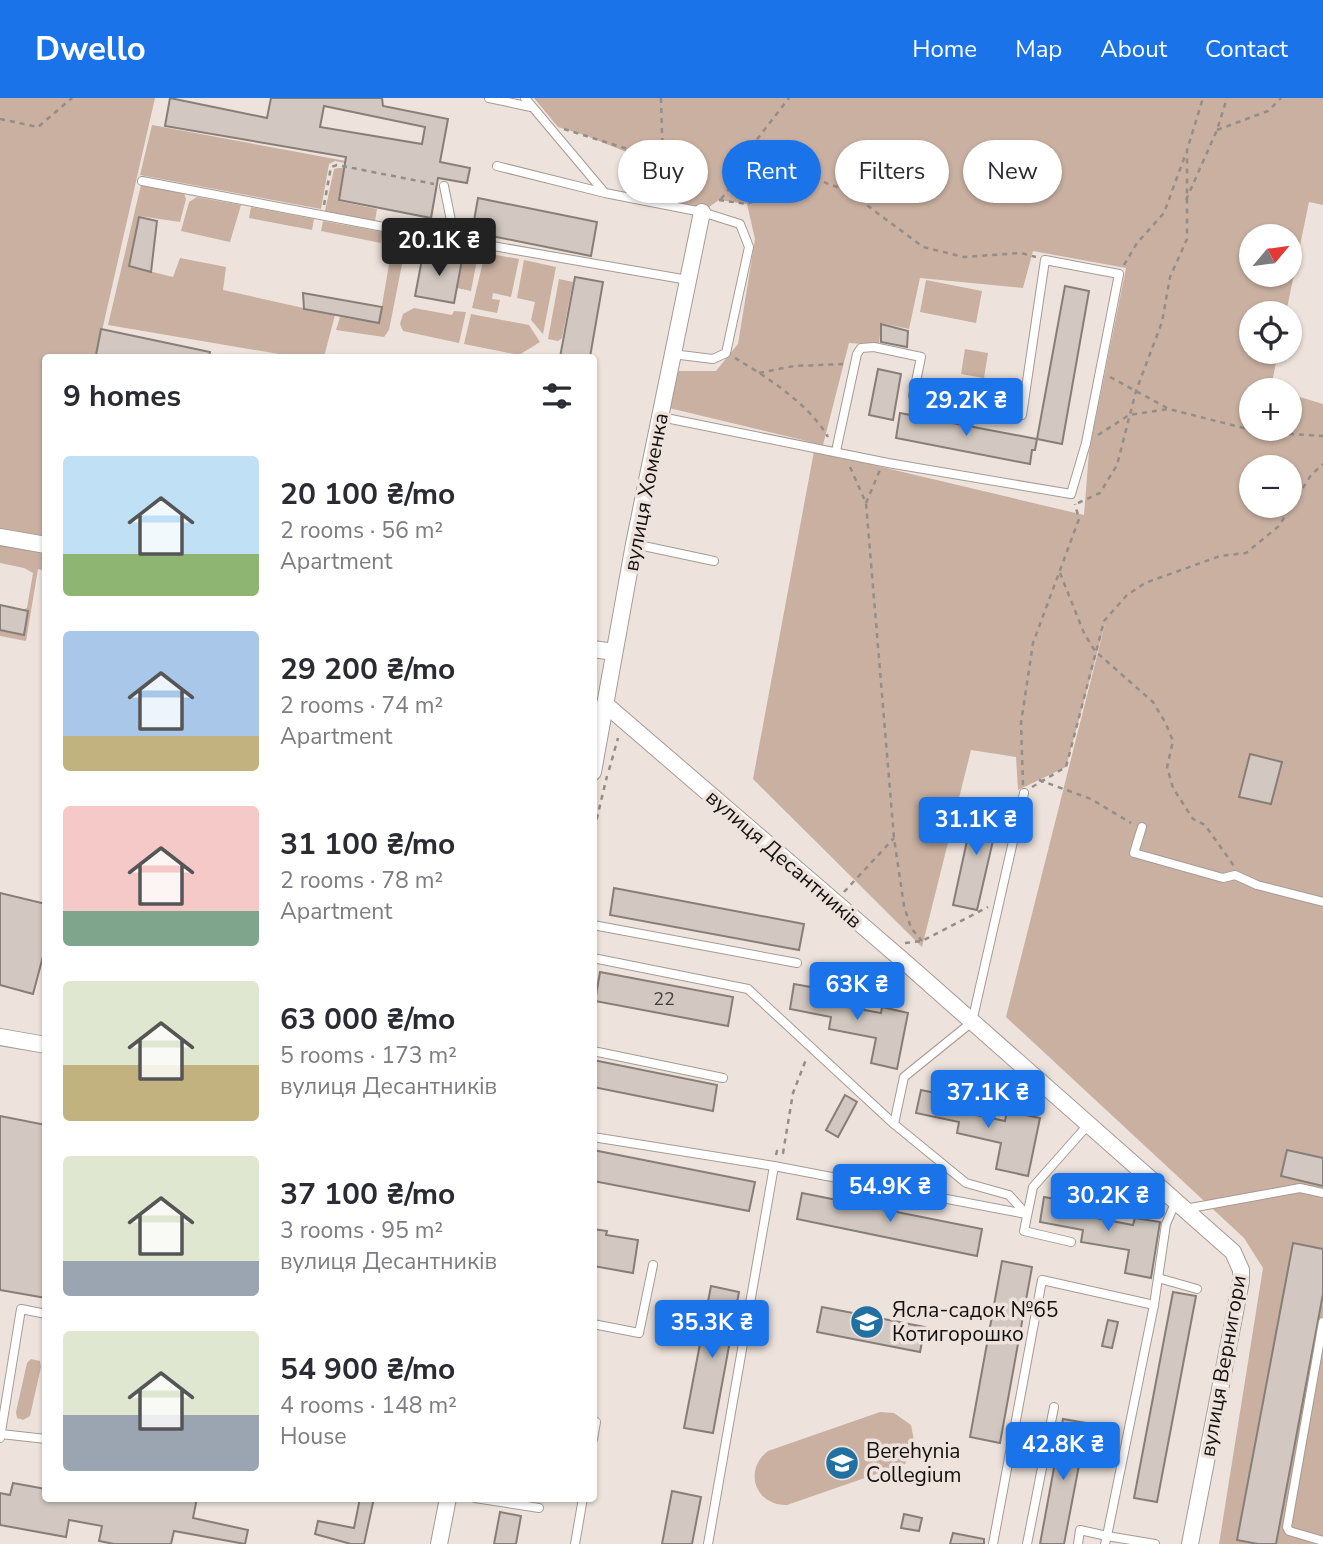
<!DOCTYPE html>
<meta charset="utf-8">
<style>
:root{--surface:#fff;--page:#f2f2f3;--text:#2b2b33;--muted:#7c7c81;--accent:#1a73e8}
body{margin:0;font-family:"Nunito Sans",sans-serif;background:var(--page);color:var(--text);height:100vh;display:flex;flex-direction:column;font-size:26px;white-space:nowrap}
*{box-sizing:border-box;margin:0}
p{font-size:23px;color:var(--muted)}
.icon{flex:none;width:38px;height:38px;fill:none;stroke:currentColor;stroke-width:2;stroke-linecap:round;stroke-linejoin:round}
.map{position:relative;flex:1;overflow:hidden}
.side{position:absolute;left:42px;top:256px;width:555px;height:1148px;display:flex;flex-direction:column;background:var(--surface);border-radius:7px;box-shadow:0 2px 5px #0004}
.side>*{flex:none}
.banner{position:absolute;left:618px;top:42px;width:600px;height:63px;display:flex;gap:14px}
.needle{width:46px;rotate:61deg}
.controls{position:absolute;left:1239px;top:126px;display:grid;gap:14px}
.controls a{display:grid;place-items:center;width:63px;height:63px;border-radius:50%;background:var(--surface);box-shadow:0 2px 5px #0004;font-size:35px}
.price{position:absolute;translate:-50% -60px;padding:0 16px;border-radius:7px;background:var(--accent);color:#fff;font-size:23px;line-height:46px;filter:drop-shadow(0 2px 4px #0008)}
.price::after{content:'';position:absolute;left:50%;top:42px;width:21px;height:16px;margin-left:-10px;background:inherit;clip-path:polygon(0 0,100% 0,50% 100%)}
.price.on{background:#222;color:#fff}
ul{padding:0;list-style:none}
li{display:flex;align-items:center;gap:21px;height:175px;padding:0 21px}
li span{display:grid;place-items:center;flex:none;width:196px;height:140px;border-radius:7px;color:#555}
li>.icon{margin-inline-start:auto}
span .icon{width:84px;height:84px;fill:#fffc;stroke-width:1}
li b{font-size:30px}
h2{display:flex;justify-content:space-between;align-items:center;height:84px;padding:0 21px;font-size:30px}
.tag{padding:0 24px;border-radius:32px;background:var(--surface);box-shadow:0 2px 5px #0004;font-size:24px;line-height:63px}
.tag.on{background:var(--accent);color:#fff}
header{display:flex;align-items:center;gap:42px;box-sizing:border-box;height:98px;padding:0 35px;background:var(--accent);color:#fff}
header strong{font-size:33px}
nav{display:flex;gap:38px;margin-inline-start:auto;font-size:24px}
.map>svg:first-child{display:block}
</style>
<header>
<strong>Dwello</strong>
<nav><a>Home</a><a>Map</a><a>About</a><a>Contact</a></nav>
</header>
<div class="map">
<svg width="1323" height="1446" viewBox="0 0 1323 1446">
<rect width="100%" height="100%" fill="#ede3dc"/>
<!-- green -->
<g fill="#c9b0a1" fill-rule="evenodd">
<path d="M0,0h155l-59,259h-50l-1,188 -45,-9z"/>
<path d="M534,0h789v107l-14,-3 -23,111h-35v39h27l-7,36 6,2h-26v39h39v-35l33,10v1140h-104l44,-276 -19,-30 -238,-221 100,-397 -40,147 -48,23 -2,-33 -45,-7 -49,197 -169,-168 61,-328 270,64 5,-63 37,-184 -93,-17 -10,37 -103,-10 -11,51 -28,-6 -2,22 -30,-2 -26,102 -154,-37 9,-37h38l22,-27 17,-105 -8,-35 -28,-4 -17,12 -31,-7 -8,-38 -76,-31 -29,-9zM1251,138h39v39h-39zM1251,369h39v39h-39z"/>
<path d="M152,27l286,53 -1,4 -102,-21 -6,3 -8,45 -181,-34z"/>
<path d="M338,70h6l-6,33 39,8 -2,12 -50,-10 9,-42z"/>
<path d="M141,87l43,8 2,6 -6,23 -41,-6 -10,50 44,11 7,-19 46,9 -3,23 112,25 -11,42h-28l-188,-32z"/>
<path d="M197,99l44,8 -11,37 -49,-11 8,-29z"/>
<path d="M251,109l63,12 -2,11 -63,-12z"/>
<path d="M323,123l60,11 -2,11 -60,-12z"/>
<path d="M394,137l9,6 2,8 -16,81 -5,7 -48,-7 4,-13 39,6z"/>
<path d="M485,155l34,6 -8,38 -18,-4 -1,6 8,1 -3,13 -25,-5z"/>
<path d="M463,159l14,3 -6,31 -14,-3z"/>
<path d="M524,162l32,7 -13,67 -12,-14 4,-18 -18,-4z"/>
<path d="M559,181l14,3 -11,56 -4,3 -10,-2z"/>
<path d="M926,182l56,11 -6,32 -56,-11z"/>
<path d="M414,210l38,7 2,-4 12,1 -7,31 -56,-12 -3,-7 3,-10z"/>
<path d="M471,216l58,11 11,17 -21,13 -55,-11z"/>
<path d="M965,251l23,4 -4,25 -23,-4z"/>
<path d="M0,446l45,2v25l-7,-2 -12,72 -26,-5v-6l24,4 4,-22 -6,-2 5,-2 6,-35 -9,-5 -24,-5z"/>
<path d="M31,1261l9,2 1,6 -11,49 -7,4 -6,-2 -1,-6 11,-49z"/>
<path d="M880,1314l14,1 17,12 4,21 -10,18 -118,41c-32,1 -44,-35 -19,-54z"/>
</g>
<!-- building -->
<g fill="#d2c8c1" stroke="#877e78" stroke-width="2" fill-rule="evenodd">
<path d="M170,0l97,20 4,-20h111l1,8 65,13 -8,43 30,6 -3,15 -29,-5 -7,40 -92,-18 7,-43 -181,-31zM324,8l101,21 -3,17 -102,-17z"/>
<path d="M478,100l119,24 -6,34 -119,-24z"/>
<path d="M139,119l18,4 -6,51 -22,-6z"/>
<path d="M423,156l39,6 -8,43 -39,-7z"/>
<path d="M575,179l28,5 -13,75h-30z"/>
<path d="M1065,188l24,5 -27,153 -25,-5z"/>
<path d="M303,195l79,14 -3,16 -75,-14z"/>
<path d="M881,226l27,7 -1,16 -26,-5z"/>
<path d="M101,231l109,23 -1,5 -113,-2z"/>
<path d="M878,271l23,5 -8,46 -24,-5z"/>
<path d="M900,315l137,26 -2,11h-3l-2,14 -134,-26z"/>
<path d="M0,507l28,6 -4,24 -24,-5z"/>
<path d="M1250,656l32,8 -11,42 -32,-7z"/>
<path d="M975,706l25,6 -23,100 -24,-5z"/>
<path d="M614,790l190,36 -5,26 -189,-35z"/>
<path d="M0,795l46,11v41l-13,49 -33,-9z"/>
<path d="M600,874l133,25 -5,29 -133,-25z"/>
<path d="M794,886l45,8 -2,13 44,8 1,-6 26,6 -11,56 -26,-6 5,-25 -47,-9 2,-12 -41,-8z"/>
<path d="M593,962l124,25 -4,26 -120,-24z"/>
<path d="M921,992l44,9 -3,13 43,9 2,-10 33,7 -12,58 -32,-7 5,-26 -44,-10 2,-11 -43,-9z"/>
<path d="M845,997l12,7 -19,35 -12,-7z"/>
<path d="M0,1018l46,9v173l-46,-8z"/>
<path d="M593,1052l162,32 -6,29 -156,-30z"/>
<path d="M1287,1052l36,8v28l-42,-10z"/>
<path d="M802,1095l180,36 -5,27 -180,-37z"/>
<path d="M1044,1099l48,8 -2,12 43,8 2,-7 25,4 -9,56 -26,-5 4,-23 -48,-8 2,-12 -43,-8z"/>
<path d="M593,1131l14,2 -1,4 32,5 -5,33 -40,-7z"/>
<path d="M1293,1145l30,6v45l-47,250h-18l-21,-4z"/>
<path d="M1002,1163l30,6 -32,176 -30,-6z"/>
<path d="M711,1188l28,6 -26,141 -29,-5z"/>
<path d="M1173,1194l23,4 -39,206 -23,-4z"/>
<path d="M822,1209l103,20 -5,25 -103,-20z"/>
<path d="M1108,1222l10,2 -6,26 -10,-2z"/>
<path d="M1063,1321l24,4 -23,121h-24z"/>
<path d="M13,1385l33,6v9h151l-4,20 55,12 -3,14 -71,-13 -3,13h-57l-15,-3 3,-15 -33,-6 -3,17 -66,-12v-32l10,2z"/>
<path d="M672,1393l29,6 -9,47h-30z"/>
<path d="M360,1400h14l-10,46h-13l-36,-10 3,-13 36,7z"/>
<path d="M500,1414l21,4 -5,28h-22z"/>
<path d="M904,1416l18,4 -3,13 -18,-3z"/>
<path d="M953,1435l31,6v5h-34z"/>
</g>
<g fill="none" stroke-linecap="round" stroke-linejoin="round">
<!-- service casing -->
<g stroke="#a59b95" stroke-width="10">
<g id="service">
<path d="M489,0l42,9"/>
<path d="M525,0l79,94"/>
<path d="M497,68l108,27 97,19 38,12 9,23 -23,106 -13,6 -41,-5"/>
<path d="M142,83l247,47 299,52"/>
<path d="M444,88l11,54"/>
<path d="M661,319l227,46 183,31 15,-51 33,-169 -74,-14 -23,155 -109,-19 8,-39 -47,-10 -13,1 -4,6 -21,97"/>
<path d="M634,446l80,17"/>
<path d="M1024,695l-52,229 -68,55 -10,47 72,59 43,12 17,19"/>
<path d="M1142,729l-8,26 89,25 12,-3 22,10 66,17"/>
<path d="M593,827l204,38"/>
<path d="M593,860l155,31 146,135"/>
<path d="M593,953l130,27"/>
<path d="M593,1039l181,29 252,48"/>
<path d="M1185,1111l115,-21 23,5"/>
<path d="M1071,1144l-47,-11 9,-44 54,-61"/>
<path d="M1158,1180l39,11"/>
<path d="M1323,1224l-36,205 2,4 34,10"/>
<path d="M593,1226l46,9 14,-68"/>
<path d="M1,1336l45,5"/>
<path d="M0,1340l21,-129 25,5"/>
<path d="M593,1341l3,-17"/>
<path d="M1011,1352l33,8"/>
<path d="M475,1400l64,10"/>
<path d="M575,1446l8,-46"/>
<path d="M708,1446l66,-378"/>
<path d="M993,1446l49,-264 112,25"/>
<path d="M1027,1446l27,-137"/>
<path d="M1078,1446l2,-14 27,6 47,-231 12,-81 10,-23"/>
<path d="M1105,1446l2,-8 48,8"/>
</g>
</g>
<!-- minor casing -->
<g stroke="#a59b95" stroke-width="18">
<g id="minor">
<path d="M0,439l46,8"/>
<path d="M593,551l21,3"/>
<path d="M605,606l302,260 326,288 8,18v11l-51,263"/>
<path d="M593,674l41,-228 68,-332"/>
<path d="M0,939l46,8"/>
<path d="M439,1446l9,-46"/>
</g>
</g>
<!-- path -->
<g stroke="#958d88" stroke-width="2.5" stroke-dasharray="5 5" stroke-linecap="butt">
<path d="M661,0l2,69 5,29"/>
<path d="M0,21l38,8 34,-29"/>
<path d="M564,31l86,27 13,11"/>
<path d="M1217,32l51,-19 13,-13"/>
<path d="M721,101l10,-12 20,-40 38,-49"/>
<path d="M719,102l28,4 51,-22 20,-2 30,11 75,56 41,10 57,-4 15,4"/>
<path d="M1186,102l31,-70 10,-32"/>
<path d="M324,107l7,-38 6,-2 97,19"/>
<path d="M1124,167l13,-22 27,-30 22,-60"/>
<path d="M735,260c32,19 74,46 93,79"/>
<path d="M759,275l35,-7 49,-2"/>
<path d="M1110,279l59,32 90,23 64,4"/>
<path d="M1098,337l31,-20 40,-6"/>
<path d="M850,369l16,36 28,335 10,68 7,22 11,13"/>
<path d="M866,405l14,-33"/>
<path d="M1078,405l22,-10 17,-28 19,-74 26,-69 8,-45 17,-38v-89l16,-52"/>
<path d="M1060,475l24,60 11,18 58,51 12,20 8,19 -6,26 6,21 20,31 12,6 29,41"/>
<path d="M609,672l9,-32"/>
<path d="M1039,682l52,19 40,24"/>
<path d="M1023,687l-2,-62 12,-80 46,-124 -4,-15"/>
<path d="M1032,689l34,-20 38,-146 23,-26 18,-12 75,-27 26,-3 33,-27 32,-51 12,-11"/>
<path d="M593,761l3,-37 11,-46"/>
<path d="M844,794l50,-54"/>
<path d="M905,845l17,-2 66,-34"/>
<path d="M776,1057l1,-4 6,2 10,-60 14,-36"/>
</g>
<!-- service -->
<use href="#service" stroke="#fff" stroke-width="8"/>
<!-- minor -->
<use href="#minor" stroke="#fff" stroke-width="16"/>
</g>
<!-- icons -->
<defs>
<g id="school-disc" transform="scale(1.75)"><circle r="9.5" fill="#2071a2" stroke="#ede3dc"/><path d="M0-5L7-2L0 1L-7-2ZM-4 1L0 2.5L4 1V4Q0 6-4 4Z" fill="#fff"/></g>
</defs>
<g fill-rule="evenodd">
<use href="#school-disc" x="867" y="1224"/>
<use href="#school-disc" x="842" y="1365"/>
</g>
<g text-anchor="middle" stroke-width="7" stroke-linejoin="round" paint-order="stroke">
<!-- number labels -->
<g font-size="18" fill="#443e3b">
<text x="664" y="907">22</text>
</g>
<!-- street labels -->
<g font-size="21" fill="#14100e" stroke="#ede3dc">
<text transform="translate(646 394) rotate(-79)" y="7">вулиця Хоменка</text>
<text transform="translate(784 761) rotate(41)" y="7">вулиця Десантників</text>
<text transform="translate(1223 1268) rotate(-80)" y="7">вулиця Вернигори</text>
</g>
<!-- poi labels -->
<g font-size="21" fill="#14100e" stroke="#ede3dc" text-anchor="start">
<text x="892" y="1219">Ясла-садок №65<tspan x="892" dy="24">Котигорошко</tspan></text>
<text x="866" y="1360">Berehynia<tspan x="866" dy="24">Collegium</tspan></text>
</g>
</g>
</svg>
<div class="controls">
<a><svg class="needle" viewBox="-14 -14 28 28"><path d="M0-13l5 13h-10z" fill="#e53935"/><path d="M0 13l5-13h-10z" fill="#7c7c81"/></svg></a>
<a><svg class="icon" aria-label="locate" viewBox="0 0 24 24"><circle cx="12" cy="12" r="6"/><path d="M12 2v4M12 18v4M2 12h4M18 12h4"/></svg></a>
<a>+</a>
<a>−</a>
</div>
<b class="price on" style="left:439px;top:180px">20.1K ₴</b>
<b class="price" style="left:966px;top:340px">29.2K ₴</b>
<b class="price" style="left:976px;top:759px">31.1K ₴</b>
<b class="price" style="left:857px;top:924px">63K ₴</b>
<b class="price" style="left:988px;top:1032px">37.1K ₴</b>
<b class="price" style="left:890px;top:1126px">54.9K ₴</b>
<b class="price" style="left:1108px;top:1135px">30.2K ₴</b>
<b class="price" style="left:712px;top:1262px">35.3K ₴</b>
<b class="price" style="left:1063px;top:1384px">42.8K ₴</b>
<div class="banner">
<a class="tag">Buy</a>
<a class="tag on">Rent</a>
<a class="tag">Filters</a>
<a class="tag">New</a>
</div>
<section class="side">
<h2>9 homes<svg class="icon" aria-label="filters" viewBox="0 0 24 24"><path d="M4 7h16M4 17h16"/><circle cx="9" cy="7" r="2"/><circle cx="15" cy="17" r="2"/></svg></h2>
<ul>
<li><span style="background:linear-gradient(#bfe0f5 70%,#8fb573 0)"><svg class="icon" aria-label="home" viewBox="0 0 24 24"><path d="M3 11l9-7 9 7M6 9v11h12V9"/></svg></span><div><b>20 100 ₴/mo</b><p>2 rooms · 56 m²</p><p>Apartment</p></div></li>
<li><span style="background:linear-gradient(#a9c7e8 75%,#c2b280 0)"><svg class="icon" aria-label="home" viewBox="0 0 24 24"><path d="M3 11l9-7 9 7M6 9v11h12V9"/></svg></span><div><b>29 200 ₴/mo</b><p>2 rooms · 74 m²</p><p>Apartment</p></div></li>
<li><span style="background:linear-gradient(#f6c9c9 75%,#7fa58c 0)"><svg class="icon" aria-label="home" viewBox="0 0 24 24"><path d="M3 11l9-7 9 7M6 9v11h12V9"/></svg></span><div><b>31 100 ₴/mo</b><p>2 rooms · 78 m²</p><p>Apartment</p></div></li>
<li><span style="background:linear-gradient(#dfe7d0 60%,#c2b280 0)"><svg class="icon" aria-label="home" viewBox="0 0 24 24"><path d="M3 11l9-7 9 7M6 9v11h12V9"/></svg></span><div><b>63 000 ₴/mo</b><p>5 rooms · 173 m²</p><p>вулиця Десантників</p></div></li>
<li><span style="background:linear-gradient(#dfe7d0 75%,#9aa5b1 0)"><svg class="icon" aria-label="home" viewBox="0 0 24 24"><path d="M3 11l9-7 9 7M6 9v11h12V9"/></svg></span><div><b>37 100 ₴/mo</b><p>3 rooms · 95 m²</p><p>вулиця Десантників</p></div></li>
<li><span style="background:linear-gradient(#dfe7d0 60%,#9aa5b1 0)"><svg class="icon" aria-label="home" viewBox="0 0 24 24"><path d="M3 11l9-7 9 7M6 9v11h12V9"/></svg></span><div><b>54 900 ₴/mo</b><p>4 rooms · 148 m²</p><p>House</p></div></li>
</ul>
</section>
</div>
